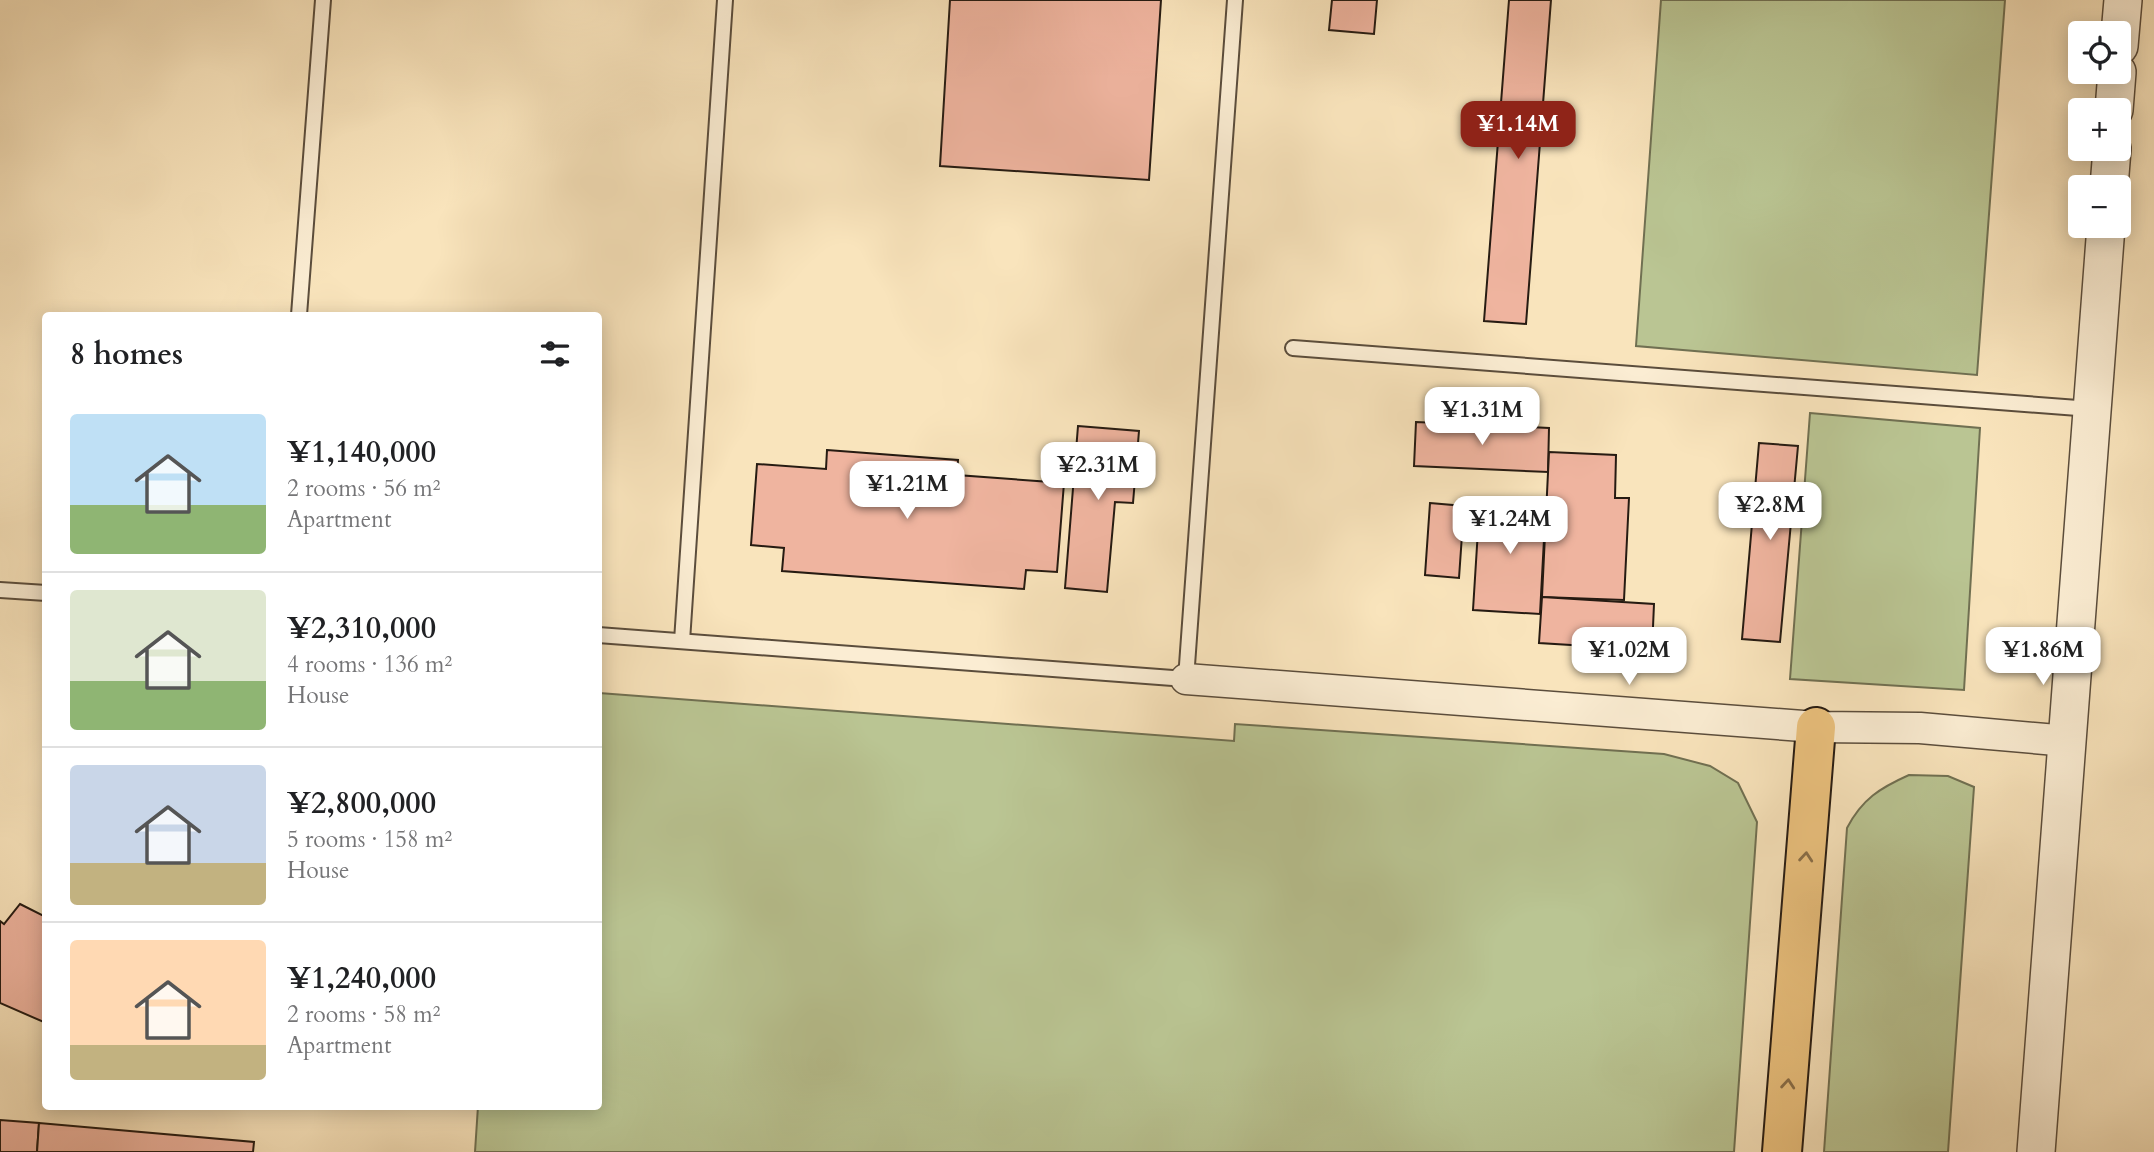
<!DOCTYPE html>
<meta charset="utf-8">
<style>
:root{--surface:#fff;--page:#f2f2f2;--text:#202124;--muted:#757577;--line:#e0e0e0;--accent:#8f2418}
body{margin:0;font-family:Cardo,serif;background:var(--page);color:var(--text);height:100vh;display:flex;flex-direction:column;font-size:26px;white-space:nowrap}
*{box-sizing:border-box;margin:0}
p{font-size:23px;color:var(--muted)}
.icon{flex:none;width:38px;height:38px;fill:none;stroke:currentColor;stroke-width:2;stroke-linecap:round;stroke-linejoin:round}
.map{position:relative;flex:1;overflow:hidden}
.side{position:absolute;left:42px;top:312px;width:560px;height:798px;display:flex;flex-direction:column;background:var(--surface);border-radius:7px;box-shadow:0 4px 18px #0003}
.side>*{flex:none}
.fabs{position:absolute;left:2068px;top:21px;display:grid;gap:14px}
.fabs a{display:grid;place-items:center;width:63px;height:63px;border-radius:7px;background:var(--surface);box-shadow:0 4px 18px #0003;font-size:35px}
.price{position:absolute;translate:-50% -60px;padding:0 16px;border-radius:14px;background:#fff;color:#222;font-size:23px;line-height:46px;filter:drop-shadow(0 2px 4px #0008)}
.price::after{content:'';position:absolute;left:50%;top:42px;width:21px;height:16px;margin-left:-10px;background:inherit;clip-path:polygon(0 0,100% 0,50% 100%)}
.price.active{background:var(--accent);color:#fff}
ul{padding:0;list-style:none}
li{display:flex;align-items:center;gap:21px;height:175px;padding:0 28px}
li+li{border-top:2px solid var(--line)}
li span{display:grid;place-items:center;flex:none;width:196px;height:140px;border-radius:7px;color:#555}
li>.icon{margin-inline-start:auto}
span .icon{width:84px;height:84px;fill:#fffc;stroke-width:1}
li b{font-size:30px}
h2{display:flex;justify-content:space-between;align-items:center;height:84px;padding:0 28px;font-size:30px}
.map>svg:first-child{display:block}
</style>
<div class="map">
<svg width="2154" height="1152" viewBox="0 0 2154 1152">
<rect width="100%" height="100%" fill="#f9e4bc"/>
<filter id="stains"><feTurbulence type="fractalNoise" baseFrequency=".00286" numOctaves="4"/><feColorMatrix values="0 0 0 0 .2 0 0 0 0 .09 0 0 0 0 .02 0 0 0 .5 -.17"/></filter>
<radialGradient id="worn" r=".72"><stop offset=".6" stop-color="#630" stop-opacity="0"/><stop offset="1" stop-color="#630" stop-opacity=".3"/></radialGradient>
<!-- green -->
<g fill="#bac593" stroke="#707052" stroke-width="2">
<path d="M1661,0h344l-28,375 -341,-29z"/>
<path d="M1810,413l170,15 -16,262 -174,-11z"/>
<path d="M599,693l635,48 1,-17 429,30 46,12 28,17 19,39 -23,330h-1259l3,-46h120z"/>
<path d="M1909,775l39,1 26,11 -26,365h-124l23,-324c15,-29 33,-40 62,-53z"/>
</g>
<!-- building -->
<g fill="#efb49f" stroke="#261b12" stroke-width="2">
<path d="M950,0h211l-12,180 -209,-14z"/>
<path d="M1332,0h45l-3,34 -45,-4z"/>
<path d="M1509,0h42l-25,324 -42,-3z"/>
<path d="M1416,422l133,6 -1,44 -134,-6z"/>
<path d="M1078,426l61,5 -6,72 -18,-1 -8,90 -42,-4z"/>
<path d="M1759,443l39,3 -18,196 -38,-3z"/>
<path d="M827,450l131,10 -1,15 107,8 -7,89 -31,-2 -2,19 -242,-18 2,-23 -33,-3 6,-81 69,5z"/>
<path d="M1549,452l67,3 -1,43h14l-5,102 -82,-3z"/>
<path d="M1480,498l66,4 -6,112 -67,-4z"/>
<path d="M1430,503l34,3 -5,72 -34,-3z"/>
<path d="M1542,597l112,7 -2,46 -113,-7z"/>
<path d="M20,904l26,13v106l-46,-20v-82l4,3z"/>
<path d="M0,1120l39,3 -2,29h-37z"/>
<path d="M39,1123l215,19 -1,10h-216z"/>
</g>
<g fill="none" stroke-linecap="round" stroke-linejoin="round">
<!-- service casing -->
<g stroke="#5b4d3c" stroke-width="18">
<g id="service">
<path d="M299,315l24,-315"/>
<path d="M1293,348l798,61"/>
<path d="M0,590l46,3"/>
<path d="M598,635l588,44 49,-679"/>
<path d="M682,641l43,-641"/>
</g>
</g>
<!-- minor casing -->
<g stroke="#5b4d3c" stroke-width="33">
<path id="minor" d="M1186,679l630,48 104,1 148,13"/>
</g>
<!-- tertiary casing -->
<g stroke="#5b4d3c" stroke-width="40">
<g id="tertiary">
<path d="M2119,46l4,-46"/>
<path d="M2114,110l3,-38"/>
<path d="M2109,187l3,-38"/>
<path d="M2036,1152l70,-926"/>
</g>
</g>
<!-- motorway casing -->
<g stroke="#261b12" stroke-width="42">
<path id="motorway" d="M1782,1152l34,-425"/>
</g>
<!-- service -->
<use href="#service" stroke="#fbedd3" stroke-width="14"/>
<!-- minor -->
<use href="#minor" stroke="#fbedd3" stroke-width="30"/>
<!-- tertiary -->
<use href="#tertiary" stroke="#fbedd3" stroke-width="37"/>
<!-- motorway -->
<use href="#motorway" stroke="#ecc27e" stroke-width="38"/>
</g>
<!-- one-way arrows -->
<defs><path id="oneway-chevron" d="M-2-3.5L2.5 0L-2 3.5" fill="none" stroke-width="1.6" stroke-linecap="round" stroke-linejoin="round" transform="scale(1.75)"/></defs>
<g stroke="#896e48">
<use href="#oneway-chevron" transform="translate(1806 857) rotate(-85)"/>
<use href="#oneway-chevron" transform="translate(1788 1084) rotate(-85)"/>
</g>
<rect width="100%" height="100%" filter="url(#stains)"/>
<rect width="100%" height="100%" fill="url(#worn)"/>
</svg>
<div class="fabs">
<a><svg class="icon" aria-label="locate" viewBox="0 0 24 24"><circle cx="12" cy="12" r="6"/><path d="M12 2v4M12 18v4M2 12h4M18 12h4"/></svg></a>
<a>+</a>
<a>−</a>
</div>
<b class="price active" style="left:1518px;top:161px">¥1.14M</b>
<b class="price" style="left:1482px;top:447px">¥1.31M</b>
<b class="price" style="left:1098px;top:502px">¥2.31M</b>
<b class="price" style="left:907px;top:521px">¥1.21M</b>
<b class="price" style="left:1770px;top:542px">¥2.8M</b>
<b class="price" style="left:1510px;top:556px">¥1.24M</b>
<b class="price" style="left:1629px;top:687px">¥1.02M</b>
<b class="price" style="left:2043px;top:687px">¥1.86M</b>
<section class="side">
<h2>8 homes<svg class="icon" aria-label="filters" viewBox="0 0 24 24"><path d="M4 7h16M4 17h16"/><circle cx="9" cy="7" r="2"/><circle cx="15" cy="17" r="2"/></svg></h2>
<ul>
<li><span style="background:linear-gradient(#bfe0f5 65%,#8fb573 0)"><svg class="icon" aria-label="home" viewBox="0 0 24 24"><path d="M3 11l9-7 9 7M6 9v11h12V9"/></svg></span><div><b>¥1,140,000</b><p>2 rooms · 56 m²</p><p>Apartment</p></div></li>
<li><span style="background:linear-gradient(#dfe7d0 65%,#8fb573 0)"><svg class="icon" aria-label="home" viewBox="0 0 24 24"><path d="M3 11l9-7 9 7M6 9v11h12V9"/></svg></span><div><b>¥2,310,000</b><p>4 rooms · 136 m²</p><p>House</p></div></li>
<li><span style="background:linear-gradient(#c9d6e8 70%,#c2b280 0)"><svg class="icon" aria-label="home" viewBox="0 0 24 24"><path d="M3 11l9-7 9 7M6 9v11h12V9"/></svg></span><div><b>¥2,800,000</b><p>5 rooms · 158 m²</p><p>House</p></div></li>
<li><span style="background:linear-gradient(#ffd9b3 75%,#c2b280 0)"><svg class="icon" aria-label="home" viewBox="0 0 24 24"><path d="M3 11l9-7 9 7M6 9v11h12V9"/></svg></span><div><b>¥1,240,000</b><p>2 rooms · 58 m²</p><p>Apartment</p></div></li>
</ul>
</section>
</div>
